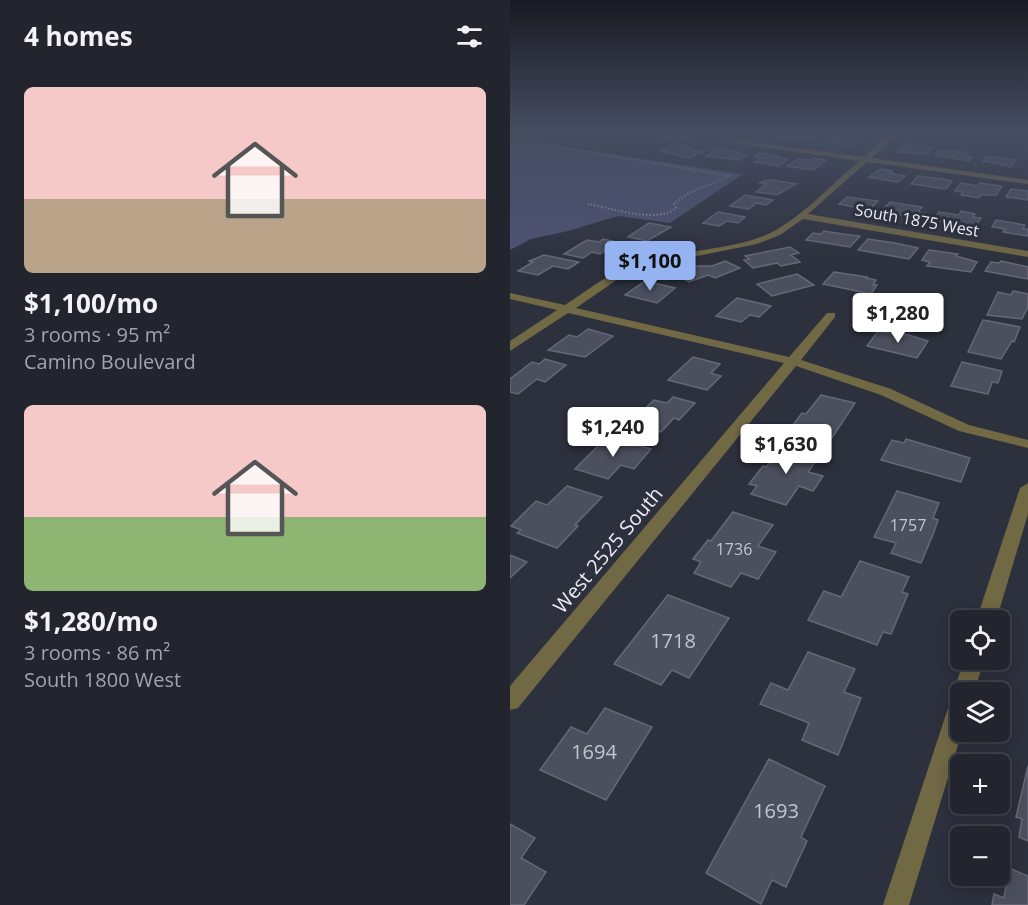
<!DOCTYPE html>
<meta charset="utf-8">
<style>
:root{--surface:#22242e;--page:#2a2c36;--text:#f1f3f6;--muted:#a2a4aa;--line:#3f414a;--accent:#95b2f1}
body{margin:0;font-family:"Open Sans",sans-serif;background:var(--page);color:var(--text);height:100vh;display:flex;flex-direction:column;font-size:22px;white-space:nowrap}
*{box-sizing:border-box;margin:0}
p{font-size:20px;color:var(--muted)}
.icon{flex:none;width:33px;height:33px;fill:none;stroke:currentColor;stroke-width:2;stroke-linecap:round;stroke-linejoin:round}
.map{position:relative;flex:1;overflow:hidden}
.details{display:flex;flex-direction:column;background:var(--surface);width:510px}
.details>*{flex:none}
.fabs{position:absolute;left:440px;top:610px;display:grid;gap:12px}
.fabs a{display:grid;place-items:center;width:60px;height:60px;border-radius:9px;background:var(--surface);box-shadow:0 3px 15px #0003,0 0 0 2px var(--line);font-size:30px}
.price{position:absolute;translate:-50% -51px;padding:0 14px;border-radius:6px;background:#fff;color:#222;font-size:20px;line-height:39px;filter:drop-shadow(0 2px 3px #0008)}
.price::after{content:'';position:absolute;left:50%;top:36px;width:18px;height:14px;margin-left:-9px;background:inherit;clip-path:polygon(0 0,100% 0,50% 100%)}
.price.selected{background:var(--accent);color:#111}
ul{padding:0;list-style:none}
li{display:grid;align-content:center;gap:12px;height:318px;padding:0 24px}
li span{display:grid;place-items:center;height:186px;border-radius:9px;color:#555}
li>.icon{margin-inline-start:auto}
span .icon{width:108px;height:108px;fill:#fffc;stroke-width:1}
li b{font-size:26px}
h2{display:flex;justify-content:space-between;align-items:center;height:72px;padding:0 24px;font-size:26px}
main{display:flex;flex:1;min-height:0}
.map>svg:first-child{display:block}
</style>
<main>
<section class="details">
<h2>4 homes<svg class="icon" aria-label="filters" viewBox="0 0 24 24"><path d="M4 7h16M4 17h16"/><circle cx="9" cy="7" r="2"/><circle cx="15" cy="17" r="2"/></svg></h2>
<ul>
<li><span style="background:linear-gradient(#f6c9c9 60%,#b9a48a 0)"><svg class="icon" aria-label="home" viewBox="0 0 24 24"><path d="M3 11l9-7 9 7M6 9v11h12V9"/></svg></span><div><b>$1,100/mo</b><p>3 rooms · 95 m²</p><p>Camino Boulevard</p></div></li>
<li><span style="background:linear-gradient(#f6c9c9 60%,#8fb573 0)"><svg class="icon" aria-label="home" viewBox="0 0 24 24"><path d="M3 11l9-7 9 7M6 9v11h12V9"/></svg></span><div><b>$1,280/mo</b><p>3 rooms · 86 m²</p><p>South 1800 West</p></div></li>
</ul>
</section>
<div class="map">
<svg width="518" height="905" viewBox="0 0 518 905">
<rect width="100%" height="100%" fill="#2d303d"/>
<!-- green -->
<path fill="#4d5273" d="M0,139l233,35 -73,49 -52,-7 -50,15 -37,8 -21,11z"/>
<!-- building -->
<g fill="#4c4f5e" stroke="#656877" stroke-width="1.5">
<path d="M151,134h26l2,6 -27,1z"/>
<path d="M268,134h32l-3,3h5l-2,3 -35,-3z"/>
<path d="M332,137l15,2 -9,6 -23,-3 5,-4 8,1z"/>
<path d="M166,143l14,4 -3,1 16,4 -15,6 -27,-7z"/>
<path d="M396,144l26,4 -7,6 -27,-2z"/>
<path d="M207,149l21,3 -2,1 11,2 -9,5 -32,-4z"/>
<path d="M430,150l28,3 -3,4h6l-2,4 -34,-6z"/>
<path d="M249,153l19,3 -3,1 13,2 -9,7 -25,-4 6,-4 -6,-1z"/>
<path d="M476,156l30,4 -5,7 -28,-6z"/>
<path d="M303,158l13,2 -13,10 -26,-4 11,-7 12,1z"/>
<path d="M370,169l12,2 -2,2 15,3 -7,6 -29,-5z"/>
<path d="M408,176l25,3 9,2 -6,8 -35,-5z"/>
<path d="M262,180l24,4 -19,11 -21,-3 10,-8 -6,-1 4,-2z"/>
<path d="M451,183l17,3 2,-3 22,3 -6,9h-15l-2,3 -18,-3 2,-3 -8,-1z"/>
<path d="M501,189l17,2v9l-22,-3z"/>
<path d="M235,195l28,5 -7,5 -10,-2 -7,6 -19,-3z"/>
<path d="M337,197l31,4 -9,9 -30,-6z"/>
<path d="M380,202l32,5 -4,5 7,1 -4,6 -27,-5 2,-2 -13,-3z"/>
<path d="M451,211l14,3 -2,3 8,1 -6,9 -43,-7 7,-8 20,3z"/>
<path d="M208,212l27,5 -7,6 -11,-2 -8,5 -16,-3z"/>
<path d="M486,220l29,5 -2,4h5v7l-25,-4 2,-3 -13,-2z"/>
<path d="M139,223l22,4 -24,14 -19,-4z"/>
<path d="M314,231l19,3 17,2 -10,11 -44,-7 7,-7 8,1z"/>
<path d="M93,239l14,3 -17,12 -8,-2 -9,6 -19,-4 23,-14 12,2z"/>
<path d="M358,239l27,4 23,5 -9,11 -51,-9z"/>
<path d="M280,247l9,6 -8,2 9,7 -19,4 -4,-3 -24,5 -9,-8 5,-1 -4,-3z"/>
<path d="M419,250l29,4 -2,2 21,6 -6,10 -44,-6 3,-4 -8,-2z"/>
<path d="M34,255l35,7 -11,7 -15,-3 -15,9 -20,-4 15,-9 -4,-1z"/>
<path d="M215,261l15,7 -25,10 -7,-3 -19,7 -15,-8 22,-8h16z"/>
<path d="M491,261l27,6v12l-43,-8 6,-9 8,1z"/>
<path d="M324,272l33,5 -1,1 10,2 -3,5h4l-6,9 -48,-10z"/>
<path d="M287,274l17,11 -42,11 -15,-12z"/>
<path d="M135,281l30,7 -18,15 -32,-8z"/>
<path d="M503,291l15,3v13l-6,12 -35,-4 11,-23 13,3z"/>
<path d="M387,294l32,1 3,18 -21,-1 1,7 -22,-1 -1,-14 9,1z"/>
<path d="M227,298l34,8 -12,11 -9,-2 -9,7 -25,-6z"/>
<path d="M473,320l37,7 -6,15 -2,-1 -11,18 -33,-7z"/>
<path d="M78,329l25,7 -28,21 -37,-7 21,-15 8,2z"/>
<path d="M368,331l26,5 1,-2 23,7 -11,17 -50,-12z"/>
<path d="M183,357l27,7 -9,9 10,3 -14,14 -39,-10z"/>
<path d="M35,359l21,6 -21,17 -8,-3 -19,15 -8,-2v-13l22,-17 7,2z"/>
<path d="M452,362l40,9 -4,12 -6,-1 -4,12 -37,-8z"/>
<path d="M311,395l34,8 -27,41 -33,-9 5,-7 -8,-2 10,-13 4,1z"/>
<path d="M163,397l22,6 -16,17 -5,-2 -13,14 -31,-9 24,-23 13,3z"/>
<path d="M97,437l44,12 -17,20 -13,-4 -13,14 -33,-10z"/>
<path d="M396,439l64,19 -9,24 -80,-22 11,-20 12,3z"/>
<path d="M274,444l36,10 -12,18 15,4 -10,15 -14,-5 -13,19 -35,-11 6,-8 -8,-2 14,-18 3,1z"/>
<path d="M57,486l35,11 -27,28 3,1 -21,22 -40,-15 4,-3 -10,-4 25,-25 11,4z"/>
<path d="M387,491l42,12 -6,15 5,2 -4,12 -13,31 -30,-10 5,-10 -22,-6z"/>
<path d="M223,512l40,13 -15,21 18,6 -18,27 -17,-6 -10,14 -37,-14 7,-11 -8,-3 15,-19 3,1z"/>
<path d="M0,555l17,7 -17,16z"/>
<path d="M350,561l49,16 -7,15 6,2 -17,40 -8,-2 -6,13 -69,-25 16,-29 17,6z"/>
<path d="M158,595l61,23 -40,60 -17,-8 -11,15 -47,-21z"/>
<path d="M298,652l47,17 -11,23 17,6 -23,57 -36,-15 7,-17 -49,-19 11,-21 17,7z"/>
<path d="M95,708l47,19 -46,73 -66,-30 31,-43 16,7z"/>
<path d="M259,759l56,27 -24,51 6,4 -21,46 -14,-7 -11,24 -55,-31z"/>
<path d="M518,766v75l-9,-4 3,-18 -6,-2z"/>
<path d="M0,824l25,14 -14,20 25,14 -22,33h-14z"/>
<path d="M499,868l19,8v29h-36l2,-11 10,4z"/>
</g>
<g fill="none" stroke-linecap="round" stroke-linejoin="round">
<!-- path -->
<path stroke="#8f919c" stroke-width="2" stroke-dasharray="1.5 2" stroke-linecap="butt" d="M0,152l17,-8h15l188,32 -41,17 -15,11 2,4c-19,16 -65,0 -88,-4"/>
<!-- minor -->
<g fill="#716844" fill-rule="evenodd">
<path d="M378,134l8,2 -24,22 156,22v4l-161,-22 -59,52 220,37v6l-225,-38 -23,16 -23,9 -105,21 -28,10 -48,33 213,49 38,-44h8v4l-34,43 90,29 78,36 59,15v8l-69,-17 -78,-36 -85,-29 -278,342 -8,2v-24l274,-323 -216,-50 -58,38v-10l47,-31 -47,-11v-6l55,12c26,-17 52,-38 84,-46 37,-9 92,-10 125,-28 31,-17 58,-47 85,-70l-133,-19 -3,-4 141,19z"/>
<path d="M518,483v31l-32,107h-20l44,-133z"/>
<path d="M454,660h20l-10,33h-14v39h2l-53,173h-26z"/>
</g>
</g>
<!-- sky -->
<linearGradient id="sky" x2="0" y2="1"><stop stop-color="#191a22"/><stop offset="0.51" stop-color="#464e62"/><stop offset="1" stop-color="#464e62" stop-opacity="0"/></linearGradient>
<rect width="518" height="261" fill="url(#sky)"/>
<g text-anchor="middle" stroke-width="6" stroke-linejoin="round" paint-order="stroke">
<!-- far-street labels -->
<g font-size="16" fill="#ebecf5" stroke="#2d303d">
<text transform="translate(407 220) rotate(10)" y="6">South 1875 West</text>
</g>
<!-- number labels -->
<g font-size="16" fill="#c3c5cf">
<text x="398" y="531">1757</text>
<text x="224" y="555">1736</text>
</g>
<!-- street labels -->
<g font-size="20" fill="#ebecf5" stroke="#2d303d">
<text transform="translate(98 550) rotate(-50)" y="7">West 2525 South</text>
</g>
<!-- near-number labels -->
<g font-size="20" fill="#c3c5cf">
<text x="163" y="648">1718</text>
<text x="84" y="759">1694</text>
<text x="266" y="818">1693</text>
</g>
</g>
</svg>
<div class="fabs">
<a><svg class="icon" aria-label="locate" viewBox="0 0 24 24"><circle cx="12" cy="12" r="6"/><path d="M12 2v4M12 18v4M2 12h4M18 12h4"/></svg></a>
<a><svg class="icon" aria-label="layers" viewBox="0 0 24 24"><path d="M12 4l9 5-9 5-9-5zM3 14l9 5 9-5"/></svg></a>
<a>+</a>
<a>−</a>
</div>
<b class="price selected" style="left:140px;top:292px">$1,100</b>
<b class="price" style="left:388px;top:344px">$1,280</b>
<b class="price" style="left:103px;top:458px">$1,240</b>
<b class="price" style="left:276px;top:475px">$1,630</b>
</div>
</main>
